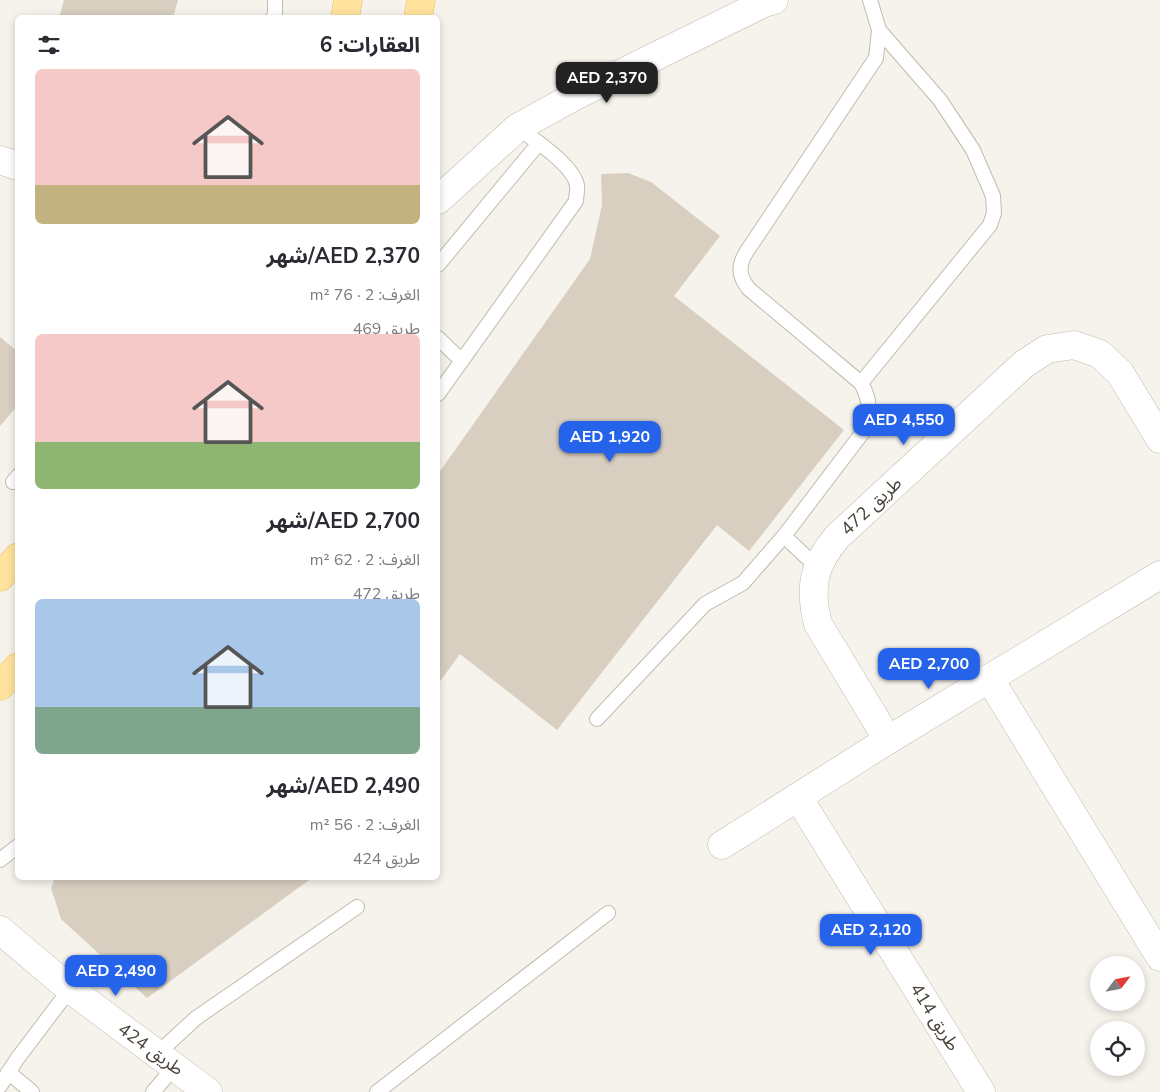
<!DOCTYPE html>
<html lang="ar">
<meta charset="utf-8">
<style>
:root{--surface:#fff;--page:#f2f2f3;--text:#2b2b33;--muted:#7c7c81;--accent:#2563eb}
body{margin:0;font-family:"Nunito Sans","Noto Sans Arabic",sans-serif;background:var(--page);color:var(--text);direction:rtl;height:100vh;display:flex;flex-direction:column;font-size:19px;white-space:nowrap}
*{box-sizing:border-box;margin:0}
p{font-size:16px;color:var(--muted)}
.icon{flex:none;width:28px;height:28px;fill:none;stroke:currentColor;stroke-width:2;stroke-linecap:round;stroke-linejoin:round}
.map{position:relative;flex:1;overflow:hidden;direction:ltr}
.drawer{position:absolute;left:15px;top:15px;width:425px;height:865px;display:flex;flex-direction:column;background:var(--surface);border-radius:8px;box-shadow:0 2px 8px #0003;direction:rtl}
.drawer>*{flex:none}
.needle{width:32px;rotate:58deg}
.fabs{position:absolute;left:1090px;top:956px;display:grid;gap:10px}
.fabs a{display:grid;place-items:center;width:55px;height:55px;border-radius:50%;background:var(--surface);box-shadow:0 2px 8px #0003;font-size:25px}
.price{position:absolute;translate:-50% -42px;padding:0 11px;border-radius:10px;background:var(--accent);color:#fff;font-size:16px;line-height:32px;filter:drop-shadow(0 1px 2px #0008)}
.price::after{content:'';position:absolute;left:50%;top:30px;width:15px;height:11px;margin-left:-8px;background:inherit;clip-path:polygon(0 0,100% 0,50% 100%)}
.price.current{background:#222;color:#fff}
ul{padding:0;list-style:none}
li{display:grid;align-content:center;gap:10px;height:265px;padding:0 20px}
li span{display:grid;place-items:center;height:155px;border-radius:8px;color:#555}
li>.icon{margin-inline-start:auto}
span .icon{width:90px;height:90px;fill:#fffc;stroke-width:1}
li b{font-size:21px}
h2{display:flex;justify-content:space-between;align-items:center;height:60px;padding:0 20px;font-size:21px}
.map>svg:first-child{display:block}
</style>
<div class="map">
<svg width="1160" height="1092" viewBox="0 0 1160 1092">
<rect width="100%" height="100%" fill="#f6f3ec"/>
<!-- building -->
<g fill="#d8cfc1">
<path d="M64,0h114l-5,18h-114z"/>
<path d="M628,173l23,9 69,54 -46,60 170,134 -95,121 -32,-26 -160,205 -97,-76 -22,30v-210l152,-215 12,-54 -1,-31z"/>
<path d="M0,337l18,15v53l-18,21z"/>
<path d="M55,878h257l-165,120 -86,-79 -10,-31z"/>
</g>
<g fill="none" stroke-linecap="round" stroke-linejoin="round">
<!-- service casing -->
<g stroke="#c2bbae" stroke-width="16">
<g id="service">
<path d="M273,18l2,-4v-14"/>
<path d="M438,265l101,-122"/>
<path d="M438,338l24,23"/>
<path d="M861,383l129,-158 4,-12 -1,-17 -20,-46 -33,-50 -61,-70"/>
<path d="M438,394l138,-193c0,-5 2,-11 1,-16 -4,-20 -43,-46 -60,-57"/>
<path d="M13,482l5,-6"/>
<path d="M784,536l33,31"/>
<path d="M597,719l108,-115 38,-21 41,-47 79,-104c8,-18 8,-31 -2,-49l-112,-94c-11,-13 -11,-24 -2,-38l129,-193 3,-28 -9,-30"/>
<path d="M0,860l18,-14"/>
<path d="M157,1054l39,-36 161,-111"/>
<path d="M8,1072l24,20"/>
<path d="M0,1086l17,-27 53,-70"/>
<path d="M153,1092l22,-26"/>
<path d="M377,1092l231,-179"/>
</g>
</g>
<!-- minor casing -->
<g stroke="#c2bbae" stroke-width="29">
<g id="minor">
<path d="M0,160l18,6"/>
<path d="M438,200l79,-72 58,-32 189,-93 10,-3"/>
<path d="M989,678l171,279"/>
<path d="M888,740l-70,-116c-9,-36 -5,-59 19,-87l187,-173 23,-15 27,-4 26,9 20,19 40,66"/>
<path d="M798,797l183,295"/>
<path d="M722,845l166,-105 272,-165"/>
<path d="M0,930l70,59 138,103"/>
</g>
</g>
<!-- primary casing -->
<g stroke="#e6c16a" stroke-width="29">
<g id="primary">
<path d="M345,18l3,-18"/>
<path d="M418,18l3,-18"/>
<path d="M0,577l18,-20"/>
<path d="M0,686l18,-19"/>
</g>
</g>
<!-- service -->
<use href="#service" stroke="#fff" stroke-width="14"/>
<!-- minor -->
<use href="#minor" stroke="#fff" stroke-width="28"/>
<!-- primary -->
<use href="#primary" stroke="#ffe39c" stroke-width="28"/>
</g>
<g text-anchor="middle" stroke-width="5" stroke-linejoin="round" paint-order="stroke">
<!-- street labels -->
<g font-size="18" fill="#4b4439" stroke="#fff">
<text transform="translate(871 506) rotate(-43)" y="6">طريق 472</text>
<text transform="translate(935 1017) rotate(58)" y="6">طريق 414</text>
<text transform="translate(151 1049) rotate(36)" y="6">طريق 424</text>
</g>
</g>
</svg>
<div class="fabs">
<a><svg class="needle" viewBox="-14 -14 28 28"><path d="M0-13l5 13h-10z" fill="#e53935"/><path d="M0 13l5-13h-10z" fill="#7c7c81"/></svg></a>
<a><svg class="icon" aria-label="locate" viewBox="0 0 24 24"><circle cx="12" cy="12" r="6"/><path d="M12 2v4M12 18v4M2 12h4M18 12h4"/></svg></a>
</div>
<b class="price current" style="left:607px;top:104px">AED 2,370</b>
<b class="price" style="left:904px;top:446px">AED 4,550</b>
<b class="price" style="left:610px;top:463px">AED 1,920</b>
<b class="price" style="left:929px;top:690px">AED 2,700</b>
<b class="price" style="left:871px;top:956px">AED 2,120</b>
<b class="price" style="left:116px;top:997px">AED 2,490</b>
<section class="drawer">
<h2>العقارات: 6<svg class="icon" aria-label="filters" viewBox="0 0 24 24"><path d="M4 7h16M4 17h16"/><circle cx="9" cy="7" r="2"/><circle cx="15" cy="17" r="2"/></svg></h2>
<ul>
<li><span style="background:linear-gradient(#f6c9c9 75%,#c2b280 0)"><svg class="icon" aria-label="home" viewBox="0 0 24 24"><path d="M3 11l9-7 9 7M6 9v11h12V9"/></svg></span><div><b>AED 2,370/شهر</b><p>الغرف: 2 · 76 m²</p><p>طريق 469</p></div></li>
<li><span style="background:linear-gradient(#f6c9c9 70%,#8fb573 0)"><svg class="icon" aria-label="home" viewBox="0 0 24 24"><path d="M3 11l9-7 9 7M6 9v11h12V9"/></svg></span><div><b>AED 2,700/شهر</b><p>الغرف: 2 · 62 m²</p><p>طريق 472</p></div></li>
<li><span style="background:linear-gradient(#a9c7e8 70%,#7fa58c 0)"><svg class="icon" aria-label="home" viewBox="0 0 24 24"><path d="M3 11l9-7 9 7M6 9v11h12V9"/></svg></span><div><b>AED 2,490/شهر</b><p>الغرف: 2 · 56 m²</p><p>طريق 424</p></div></li>
</ul>
</section>
</div>
